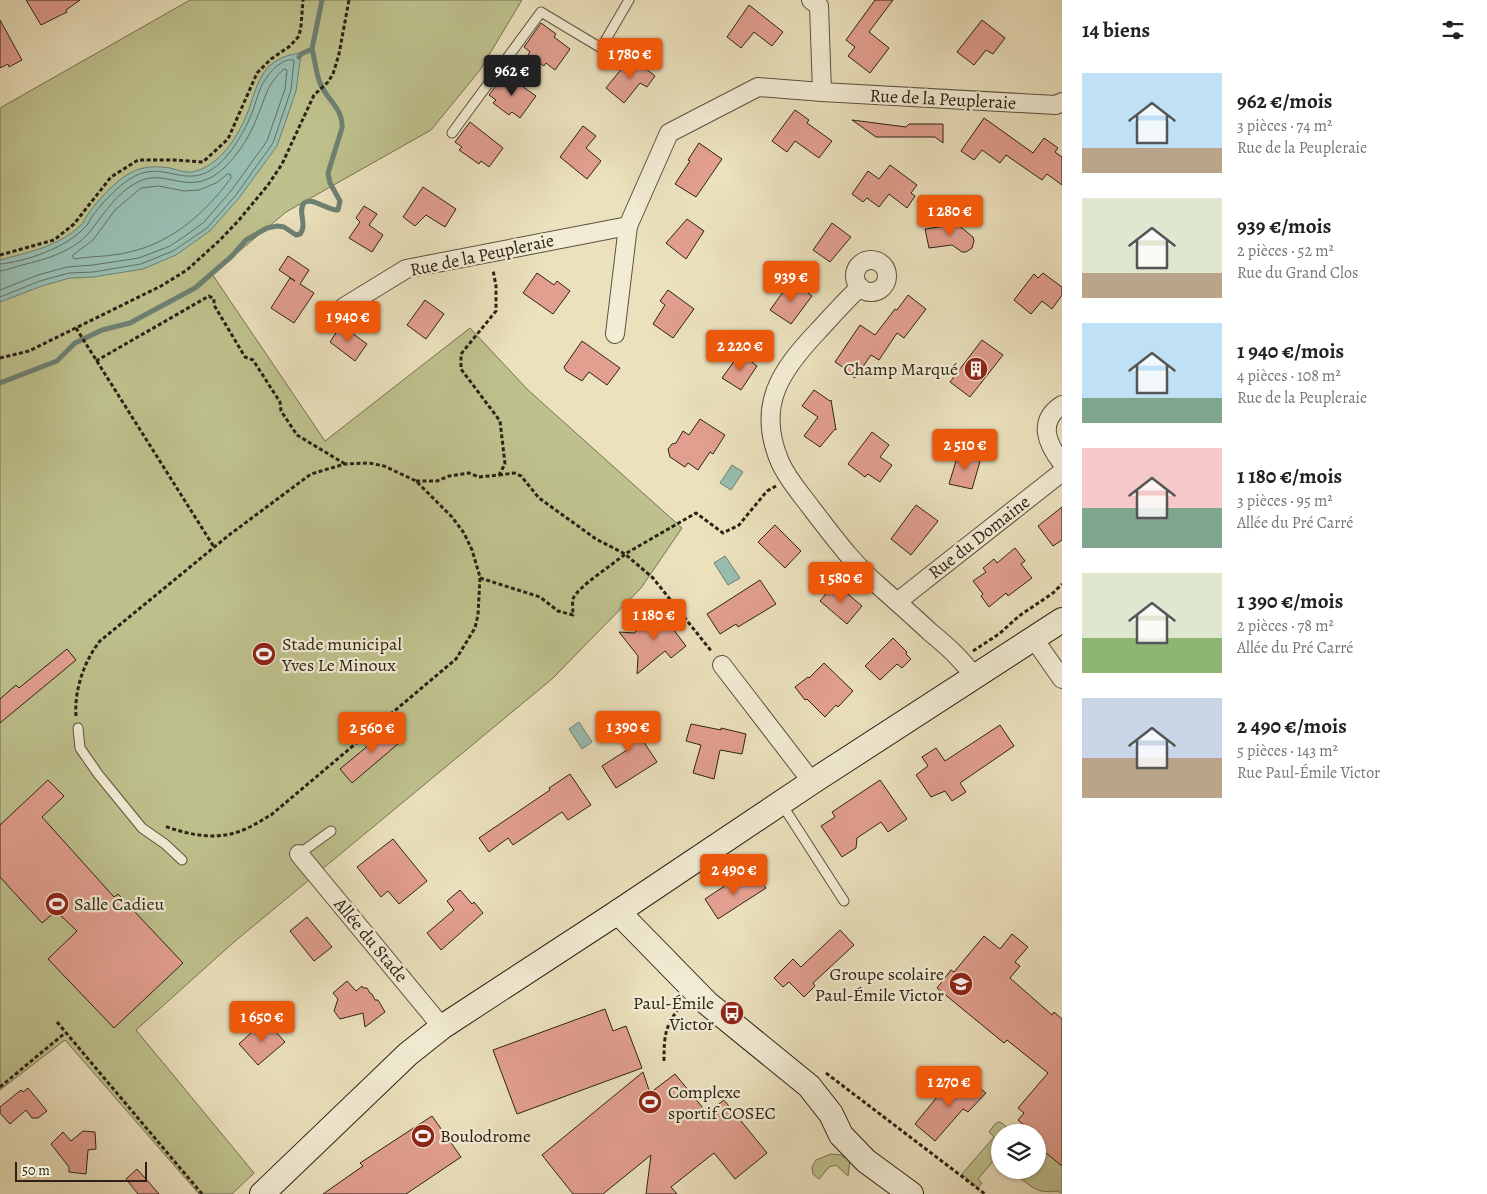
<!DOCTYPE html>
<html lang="fr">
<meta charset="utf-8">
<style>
:root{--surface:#fff;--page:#f6f6f6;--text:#222;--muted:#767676;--accent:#ea580c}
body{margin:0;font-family:Alegreya,serif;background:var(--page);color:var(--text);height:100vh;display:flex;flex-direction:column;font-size:19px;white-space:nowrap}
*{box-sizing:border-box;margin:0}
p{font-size:16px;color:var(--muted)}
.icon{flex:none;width:28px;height:28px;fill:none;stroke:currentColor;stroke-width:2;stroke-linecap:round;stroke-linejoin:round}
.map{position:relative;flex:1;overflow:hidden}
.details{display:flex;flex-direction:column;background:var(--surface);width:425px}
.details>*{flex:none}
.buttons{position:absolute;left:991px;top:1124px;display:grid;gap:10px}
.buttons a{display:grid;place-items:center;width:55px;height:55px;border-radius:50%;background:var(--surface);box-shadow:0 1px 4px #0004;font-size:25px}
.scale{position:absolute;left:15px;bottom:12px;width:132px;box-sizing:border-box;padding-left:5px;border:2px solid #2c2216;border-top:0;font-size:14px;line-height:18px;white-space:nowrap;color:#2c2216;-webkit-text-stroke:4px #f2ecd4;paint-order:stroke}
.price{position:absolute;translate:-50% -42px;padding:0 11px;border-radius:5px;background:var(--accent);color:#fff;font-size:16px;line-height:32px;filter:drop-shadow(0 1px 2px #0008)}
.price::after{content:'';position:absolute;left:50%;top:30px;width:15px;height:11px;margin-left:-8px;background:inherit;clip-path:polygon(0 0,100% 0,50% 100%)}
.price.on{background:#222;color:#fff}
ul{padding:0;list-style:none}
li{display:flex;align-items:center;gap:15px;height:125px;padding:0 20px}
li span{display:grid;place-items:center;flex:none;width:140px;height:100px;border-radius:0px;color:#555}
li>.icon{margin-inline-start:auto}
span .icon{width:60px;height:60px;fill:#fffc;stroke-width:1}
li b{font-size:21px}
h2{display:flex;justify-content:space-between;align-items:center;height:60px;padding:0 20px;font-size:21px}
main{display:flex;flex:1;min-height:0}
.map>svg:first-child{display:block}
</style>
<main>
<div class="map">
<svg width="1062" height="1194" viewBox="0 0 1062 1194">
<rect width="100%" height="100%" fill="#ebe1bd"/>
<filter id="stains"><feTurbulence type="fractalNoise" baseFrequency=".004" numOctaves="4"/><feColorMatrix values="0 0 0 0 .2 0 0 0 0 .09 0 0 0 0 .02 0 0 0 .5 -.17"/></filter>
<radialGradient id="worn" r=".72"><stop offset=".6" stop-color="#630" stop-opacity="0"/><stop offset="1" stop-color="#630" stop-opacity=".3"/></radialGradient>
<!-- green -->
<g fill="#bec18d" stroke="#757252">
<path d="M190,0h332l-42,70 -49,60 -145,82 -74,62 113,167 145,-113 58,62 154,138 -41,60 -89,91 -318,263 -98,88 118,143 -22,21h-33l-134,-154 -65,50v-982z"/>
<path d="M1000,1122l14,10h-14v21l-22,26 4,4 -4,5 -16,-14 32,-37 -5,-5 7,-9z"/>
<path d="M1042,1149l20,17v27l-5,-2c-19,3 -24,-3 -38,-14l5,-7h14v-16z"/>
<path d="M831,1154l10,1 9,6 -2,15 -12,-11 -7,2 -10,12 -6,-5 -1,-7 4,-7z"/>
</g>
<!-- water -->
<g fill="#98beb1" stroke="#6d8073">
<path d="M301,53l-5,38 -19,55 -38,52 -29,33 -34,24 -33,14 -50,8 -23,1 -28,8 -42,16v-42c29,-8 57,-13 80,-34 4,-3 5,-8 8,-12 12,-16 27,-33 44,-42 11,-6 26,-6 38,-4 8,2 17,6 26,3 7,-2 14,-6 20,-11 15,-12 26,-33 33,-51 10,-30 15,-52 52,-56z"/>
<path d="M732,465l11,7 -12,18 -11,-7z"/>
<path d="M725,556l15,22 -12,7 -14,-22z"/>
<path d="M579,722l13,20 -10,7 -13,-20z"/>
</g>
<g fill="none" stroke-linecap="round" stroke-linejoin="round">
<!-- shore -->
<g stroke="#627064" stroke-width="1">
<path d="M228,174l3,1v3c-28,38 -63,68 -111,76 -15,3 -31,2 -45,5l-2,-1v-3l20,-15 22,-30 26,-22 18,-2 25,5 15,-1 17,-7z"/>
<path d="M0,264c25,-2 68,-17 85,-37 3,-2 4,-6 6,-9 10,-14 28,-34 44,-42 34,-17 55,21 91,-19 9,-11 16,-22 22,-35 6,-11 8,-24 13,-35 5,-11 20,-30 33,-27l-3,30 -18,53 -37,52 -29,33 -34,23 -32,13 -48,8 -24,1 -29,8 -40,16"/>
<path d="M0,271c8,-1 15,-4 22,-6 25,-6 54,-14 70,-36 13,-17 25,-36 44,-46 31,-18 54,19 90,-17 14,-14 25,-32 32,-51 8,-19 9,-31 26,-46l3,1 -2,19 -18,52 -36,50 -28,32 -18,13 -15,10 -31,12 -46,7 -26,2 -29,8 -38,15"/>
</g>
<!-- stream -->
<g stroke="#6d8073" stroke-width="5">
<path d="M299,57l2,-3 11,-5 10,-49"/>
<path d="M0,383l57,-22 18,-18 27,-13 28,-7 65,-35 37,-32 14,-16 21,-12 10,-2 7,1 12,8 4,-1c8,-9 -3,-23 4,-31 7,-7 24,8 34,7l2,-9 -10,-18 -2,-10 14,-45c2,-19 -16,-29 -22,-45 -4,-10 -5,-23 -8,-34"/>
</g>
</g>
<!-- building -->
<g fill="#e29f8f" stroke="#2c2216">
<path d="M26,0h54l-14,10 1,2 -26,13z"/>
<path d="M875,0h18l-24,32 20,16 -19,25 -22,-17 7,-9 -9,-7z"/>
<path d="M749,5l34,27 -11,14 -18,-14 -13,16 -14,-11z"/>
<path d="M0,20l22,40 -13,7 -1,-3 -8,4z"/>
<path d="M982,20l23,18 -12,16 -7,-4 -12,15 -17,-13z"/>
<path d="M541,23l15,11 -2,3 16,12 -15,21 -9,-7 -2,3 -16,-11 2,-3 -6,-5z"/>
<path d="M631,57l24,19 -8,11 -7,-4 -16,20 -18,-15z"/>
<path d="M505,74l31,22 -16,22 -8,-6 -3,3 -16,-12 3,-3 -7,-5z"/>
<path d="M795,110l14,10 -2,3 25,18 -13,17 -24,-17 -8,11 -15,-11z"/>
<path d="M984,118l49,35 11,-15 14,10 -3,4 7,5v28l-15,-11 -5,6 -36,-25 -6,8 -18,-13 -8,10 -13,-9z"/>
<path d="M852,120l54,7 3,-3h34v19l-8,-6h-59z"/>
<path d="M470,122l33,26 -14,19 -8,-6 -2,3 -20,-14 3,-3 -7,-5z"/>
<path d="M583,126l13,10 -10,12 15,13 -14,18 -27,-22z"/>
<path d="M699,143l23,16 -26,38 -21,-13 15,-23 -2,-1z"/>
<path d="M890,165l27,20 -6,8 4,3 -8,12 -18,-14 -10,13 -12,-9 -4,4 -11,-8 16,-23 11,8z"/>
<path d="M423,187l33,22 -11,18 -19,-12 -11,11 -12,-9z"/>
<path d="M364,206l13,8 -8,11 14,10 -11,17 -23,-14 11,-16 -4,-4z"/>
<path d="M687,219l17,12 -18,28 -20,-16z"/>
<path d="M951,219l22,18 1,4 -2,7 -6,4h-4l-10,-7 -23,3 -4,-19 21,-3z"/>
<path d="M832,223l19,14 -21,25 -17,-12z"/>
<path d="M288,256l21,14 -9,14 14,9 -20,30 -23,-15 19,-30 5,3 -16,-11z"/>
<path d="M537,273l17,12 3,-4 13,10 -17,23 -30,-21z"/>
<path d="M1043,273l19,14v8l-10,14 -10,-8 -11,13 -17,-14 20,-26 4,4z"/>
<path d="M791,281l21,15 -21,28 -21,-14z"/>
<path d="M668,290l26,19 -21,29 -20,-14 12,-19 -5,-4z"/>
<path d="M908,295l18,14 -22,29 -7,-5 -18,27 -8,-5 -16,23 -12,-8 1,-2 -9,-6 25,-37 15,10 20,-26 2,1z"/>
<path d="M425,300l19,14 -18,25 -19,-14z"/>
<path d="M341,325l26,19 -12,17 -25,-19z"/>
<path d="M982,340l21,15 -33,42 -20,-15z"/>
<path d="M582,341l38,27 -13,17 -18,-13 -7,9 -16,-10 -2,-4z"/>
<path d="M740,353l17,13 -16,24 -19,-12z"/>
<path d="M814,390l16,11 1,-1 5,30 -1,-1 -15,18 -16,-11 14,-19 -16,-11z"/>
<path d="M700,419l25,16 -12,19 -3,-2 -12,18 -10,-7 -3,4 -15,-10 -2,-8 4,-5 4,-1 7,-12 6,4z"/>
<path d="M872,432l17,13 -9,12 12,8 -12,17 -12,-8 -3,3 -17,-13z"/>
<path d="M959,451l22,7 -9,31 -23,-5z"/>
<path d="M916,505l22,16 -27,34 -20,-16z"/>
<path d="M1062,507v33l-9,6 -15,-20z"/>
<path d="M775,525l26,26 -16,17 -27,-26z"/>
<path d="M1015,548l10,13 -4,3 11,14 -24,18 -2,-3 -17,14 -8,-11 2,-2 -10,-13 13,-9 -3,-4 11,-9 3,4z"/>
<path d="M760,580l16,24 -38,23 -2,-3 -16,10 -13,-20z"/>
<path d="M835,583l27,23 -15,18 -27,-23z"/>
<path d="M660,612l26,34 -15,12 -6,-7 -28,23 1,-18 -19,-24 15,1z"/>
<path d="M893,638l14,14 -1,2 5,5 -9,9 -5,-4 -17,16 -15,-14z"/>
<path d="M67,649l9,11 -76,63v-24l16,-14 3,3z"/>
<path d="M824,663l29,28 -15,16 -2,-2 -11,12 -18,-18 -2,1 -10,-13 13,-10 1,1z"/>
<path d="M624,712l33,50 -41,26 -14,-22 25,-16 -19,-28z"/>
<path d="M691,724l30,6v-2l25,6 -4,20 -22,-4 -6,29 -21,-6 8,-28 -15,-4z"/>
<path d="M393,725l12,13 -53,45 -12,-14z"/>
<path d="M1000,725l14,21 -54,37 6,9 -14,9 -7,-10 -14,6 -15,-22 12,-9 -6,-9 14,-9 9,13z"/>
<path d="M570,774l21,31 -23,15 -6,-8 -49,33 -5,-7 -19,14 -10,-14 71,-48 -1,-2z"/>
<path d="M48,780l16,16 -22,21 72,80 4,-3 65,69 -69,65 -66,-69 29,-28 -21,-20 -14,12 -42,-46v-52z"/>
<path d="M880,780l27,39 -19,13 -7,-10 -24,16 -1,10 -14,9 -21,-31 14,-9 -3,-5z"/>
<path d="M393,839l34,42 -28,23 -11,-13 -7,6 -24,-30z"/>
<path d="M756,874l10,14 -48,31 -13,-20 24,-16 4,5z"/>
<path d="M460,890l12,14 2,-2 9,11 -42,37 -14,-17 27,-23 -7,-9z"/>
<path d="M307,917l25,30 -18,14 -24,-30z"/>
<path d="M840,930l14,15 -41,38 2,3 -11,11 -15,-15 -6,5 -9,-9 19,-19 8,8z"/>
<path d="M1012,934l16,13 -13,15 5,4 -10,12 42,37 2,-3 8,7v147l-22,-18 4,-5 -6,-6v-5h-6l-14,-12 6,-7 -6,-5 30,-35 -41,-33 -3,3 -67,-55 14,-18 3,2 30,-36 16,13z"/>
<path d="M347,981l9,10 6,-5 1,2h4l3,5 2,1 3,6h3l7,12 -20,15 -2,-14 -23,6 -6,-8 4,-12 -5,-6z"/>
<path d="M605,1009l8,22 13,-5 16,42 -125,46 -24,-64z"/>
<path d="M265,1020l20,22 -27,23 -19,-21z"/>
<path d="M643,1072l7,21 25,-19 32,39 17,-13 43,53 -32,26 -21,-26 -43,34 6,7h-31l5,-39 -48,39h-30l-31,-39z"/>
<path d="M964,1076l22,17 -18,19 -5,-3 -28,32 -20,-17 27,-33 5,5z"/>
<path d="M28,1088l19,23 -9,7h-6l-6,-8 -16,14 -10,-11v-6l21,-17 2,2z"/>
<path d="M432,1116l29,41 -55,37h-83l40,-28 -3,-3z"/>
<path d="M83,1131l12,1 1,17 -8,1 -2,24 -17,-2v-5l-18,-23 12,-12 8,9z"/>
<path d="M137,1169l8,9 14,16h-21l-12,-15z"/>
</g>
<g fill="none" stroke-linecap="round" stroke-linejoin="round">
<!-- lane casing -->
<g stroke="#5c5240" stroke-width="11">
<g id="lane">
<path d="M452,133l89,-121 60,36 28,-48"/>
<path d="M78,728l2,20 18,26 44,54 23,16 17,16"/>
<path d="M781,803l63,98"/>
<path d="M299,854l32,-23"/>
</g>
</g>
<!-- street casing -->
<g stroke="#5c5240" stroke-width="20">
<g id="street">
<path d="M811,0l8,6 3,86"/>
<circle cx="871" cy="276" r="16"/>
<path d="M860,287c-15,14 -28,29 -42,44 -38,40 -62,75 -38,131 8,18 21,32 32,47 21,27 41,55 67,77 17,15 34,30 51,46 17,14 32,27 45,46"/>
<path d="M344,307l62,-38 222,-43 41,-93 89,-46 64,5 234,13 6,-3"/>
<path d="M615,334l13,-108"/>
<path d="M1062,405c-25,16 -15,39 0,58"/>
<path d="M897,602l165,-130"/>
<path d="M1034,639l28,40"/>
<path d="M722,665l90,117"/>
<path d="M299,854l143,173"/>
</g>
</g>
<!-- secondary casing -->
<g stroke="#2c2216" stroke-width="26">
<g id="secondary">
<path d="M618,912l89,91 102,83 22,28 10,21 25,26 45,33"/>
<path d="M262,1194l146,-140 34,-27 176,-115 194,-130 250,-162"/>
</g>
</g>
<!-- path -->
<g stroke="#2c2216" stroke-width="3" stroke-dasharray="4 2.5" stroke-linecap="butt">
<path d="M0,255l54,-15 20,-16 37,-47 27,-17h36l29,2 25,-23 29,-66 14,-14 19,-13 9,-10 2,-10 2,-26"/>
<path d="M76,328l138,219"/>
<path d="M0,358l29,-7 132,-65 26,-16 33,-30 19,-20 29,-35 14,-21 32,-69 14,-13 5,-8 6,-20 10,-54"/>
<path d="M96,361l113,-65 5,3v6l31,52 8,3 27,42 1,9 16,24 48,29"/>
<path d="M499,475l15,-2 7,3 18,22 57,41 29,15 71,-41 27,20 16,-8 28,-34 9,-5"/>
<path d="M416,481h21l12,-5 20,-3 10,4 20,-2 6,-11 -5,-43 -39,-52v-15l35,-43v-25l-3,-16"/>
<path d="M480,578l60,19 18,14 15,4c0,-5 -1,-12 0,-16 4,-12 41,-35 52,-45l28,24 59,74"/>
<path d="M973,651l26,-17 20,-18 34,-23 9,-9"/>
<path d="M76,716c-2,-25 8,-55 24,-75l129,-106 82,-61 34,-10 24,-1 15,3 32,15 36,36 12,16 8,17 8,27 -2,38 -3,13 -19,31 -185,156c-9,5 -18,11 -28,15 -26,11 -53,5 -79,-4"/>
<path d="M57,1022l145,172"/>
<path d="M664,1061c0,-27 1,-35 18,-57"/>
<path d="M826,1073l159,121"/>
<path d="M0,1087l65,-54"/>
</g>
<!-- lane -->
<use href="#lane" stroke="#f2ecd4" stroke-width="9"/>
<!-- street -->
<use href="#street" stroke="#f2ecd4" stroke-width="18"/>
<!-- secondary -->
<use href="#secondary" stroke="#f2ecd4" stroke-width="24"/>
</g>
<!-- icons -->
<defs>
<g id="building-disc" transform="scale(1.25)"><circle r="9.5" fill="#8f2418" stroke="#f2ecd4"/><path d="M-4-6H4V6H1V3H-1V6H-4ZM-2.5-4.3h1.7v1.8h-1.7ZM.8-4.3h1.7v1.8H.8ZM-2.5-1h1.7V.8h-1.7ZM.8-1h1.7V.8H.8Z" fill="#fff"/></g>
<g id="stadium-disc" transform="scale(1.25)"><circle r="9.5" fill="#8f2418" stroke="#f2ecd4"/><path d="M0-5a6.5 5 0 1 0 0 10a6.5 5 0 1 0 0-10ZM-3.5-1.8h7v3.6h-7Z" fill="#fff"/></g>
<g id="school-disc" transform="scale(1.25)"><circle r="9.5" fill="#8f2418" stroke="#f2ecd4"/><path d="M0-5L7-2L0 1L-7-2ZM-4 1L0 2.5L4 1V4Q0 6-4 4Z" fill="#fff"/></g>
<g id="bus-disc" transform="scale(1.25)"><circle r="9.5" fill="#8f2418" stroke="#f2ecd4"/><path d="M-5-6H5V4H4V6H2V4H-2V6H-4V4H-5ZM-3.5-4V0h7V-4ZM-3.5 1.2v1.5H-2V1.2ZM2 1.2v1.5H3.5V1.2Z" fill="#fff"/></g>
</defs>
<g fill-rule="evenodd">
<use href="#building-disc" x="976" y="369"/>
<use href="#stadium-disc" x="264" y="654"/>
<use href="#stadium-disc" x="57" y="904"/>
<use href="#school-disc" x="961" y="984"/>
<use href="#bus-disc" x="732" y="1013"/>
<use href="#stadium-disc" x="650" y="1102"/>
<use href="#stadium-disc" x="423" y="1136"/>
</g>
<g text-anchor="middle" stroke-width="4.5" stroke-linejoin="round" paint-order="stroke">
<!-- street labels -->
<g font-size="18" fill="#2c2216" stroke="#f2ecd4">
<text transform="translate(943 99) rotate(3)" y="6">Rue de la Peupleraie</text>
<text transform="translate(482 255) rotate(-12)" y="6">Rue de la Peupleraie</text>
<text transform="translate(979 537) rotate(-38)" y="6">Rue du Domaine</text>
<text transform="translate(371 940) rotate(50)" y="6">Allée du Stade</text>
</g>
<!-- poi labels -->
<g font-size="18" fill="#2c2216" stroke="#f2ecd4" text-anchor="start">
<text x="958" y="375" text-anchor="end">Champ Marqué</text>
<text x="282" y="650">Stade municipal<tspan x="282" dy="21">Yves Le Minoux</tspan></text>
<text x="74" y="910">Salle Cadieu</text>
<text x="944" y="980" text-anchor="end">Groupe scolaire<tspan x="944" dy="21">Paul-Émile Victor</tspan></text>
<text x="714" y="1009" text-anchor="end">Paul-Émile<tspan x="714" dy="21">Victor</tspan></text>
<text x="668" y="1098">Complexe<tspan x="668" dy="21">sportif COSEC</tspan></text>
<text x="440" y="1142">Boulodrome</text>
</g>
</g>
<rect width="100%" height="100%" filter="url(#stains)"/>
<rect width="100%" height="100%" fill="url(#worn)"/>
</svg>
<div class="buttons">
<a><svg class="icon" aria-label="layers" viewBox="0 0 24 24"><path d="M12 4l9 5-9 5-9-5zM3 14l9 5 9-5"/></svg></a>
</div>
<div class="scale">50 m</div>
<b class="price" style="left:630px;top:80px">1 780 €</b>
<b class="price on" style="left:512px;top:97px">962 €</b>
<b class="price" style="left:950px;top:237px">1 280 €</b>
<b class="price" style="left:791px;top:303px">939 €</b>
<b class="price" style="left:348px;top:343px">1 940 €</b>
<b class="price" style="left:740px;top:372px">2 220 €</b>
<b class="price" style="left:965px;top:471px">2 510 €</b>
<b class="price" style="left:841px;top:604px">1 580 €</b>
<b class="price" style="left:654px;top:641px">1 180 €</b>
<b class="price" style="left:628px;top:753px">1 390 €</b>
<b class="price" style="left:372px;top:754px">2 560 €</b>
<b class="price" style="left:734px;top:896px">2 490 €</b>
<b class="price" style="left:262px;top:1043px">1 650 €</b>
<b class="price" style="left:949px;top:1108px">1 270 €</b>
</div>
<section class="details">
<h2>14 biens<svg class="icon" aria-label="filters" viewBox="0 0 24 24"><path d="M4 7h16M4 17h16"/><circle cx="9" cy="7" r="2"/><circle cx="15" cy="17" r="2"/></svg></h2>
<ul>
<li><span style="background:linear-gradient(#bfe0f5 75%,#b9a48a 0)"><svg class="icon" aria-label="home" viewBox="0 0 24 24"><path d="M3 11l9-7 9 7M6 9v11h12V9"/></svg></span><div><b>962 €/mois</b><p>3 pièces · 74 m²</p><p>Rue de la Peupleraie</p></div></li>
<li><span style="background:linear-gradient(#dfe7d0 75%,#b9a48a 0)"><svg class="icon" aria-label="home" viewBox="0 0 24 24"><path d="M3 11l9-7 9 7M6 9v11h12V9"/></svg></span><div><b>939 €/mois</b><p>2 pièces · 52 m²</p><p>Rue du Grand Clos</p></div></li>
<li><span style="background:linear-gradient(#bfe0f5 75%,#7fa58c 0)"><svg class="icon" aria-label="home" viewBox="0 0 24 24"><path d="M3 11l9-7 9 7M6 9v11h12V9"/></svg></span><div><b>1 940 €/mois</b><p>4 pièces · 108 m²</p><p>Rue de la Peupleraie</p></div></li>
<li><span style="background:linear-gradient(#f6c9c9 60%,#7fa58c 0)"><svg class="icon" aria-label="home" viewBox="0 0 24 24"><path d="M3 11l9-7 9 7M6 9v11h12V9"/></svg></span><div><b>1 180 €/mois</b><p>3 pièces · 95 m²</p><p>Allée du Pré Carré</p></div></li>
<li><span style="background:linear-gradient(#dfe7d0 65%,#8fb573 0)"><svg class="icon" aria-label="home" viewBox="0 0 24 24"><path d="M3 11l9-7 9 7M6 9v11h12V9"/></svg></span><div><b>1 390 €/mois</b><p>2 pièces · 78 m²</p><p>Allée du Pré Carré</p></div></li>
<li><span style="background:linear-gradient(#c9d6e8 60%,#b9a48a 0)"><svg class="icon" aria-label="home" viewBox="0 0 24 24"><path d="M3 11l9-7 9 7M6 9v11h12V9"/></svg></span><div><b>2 490 €/mois</b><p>5 pièces · 143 m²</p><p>Rue Paul-Émile Victor</p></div></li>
</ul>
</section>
</main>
